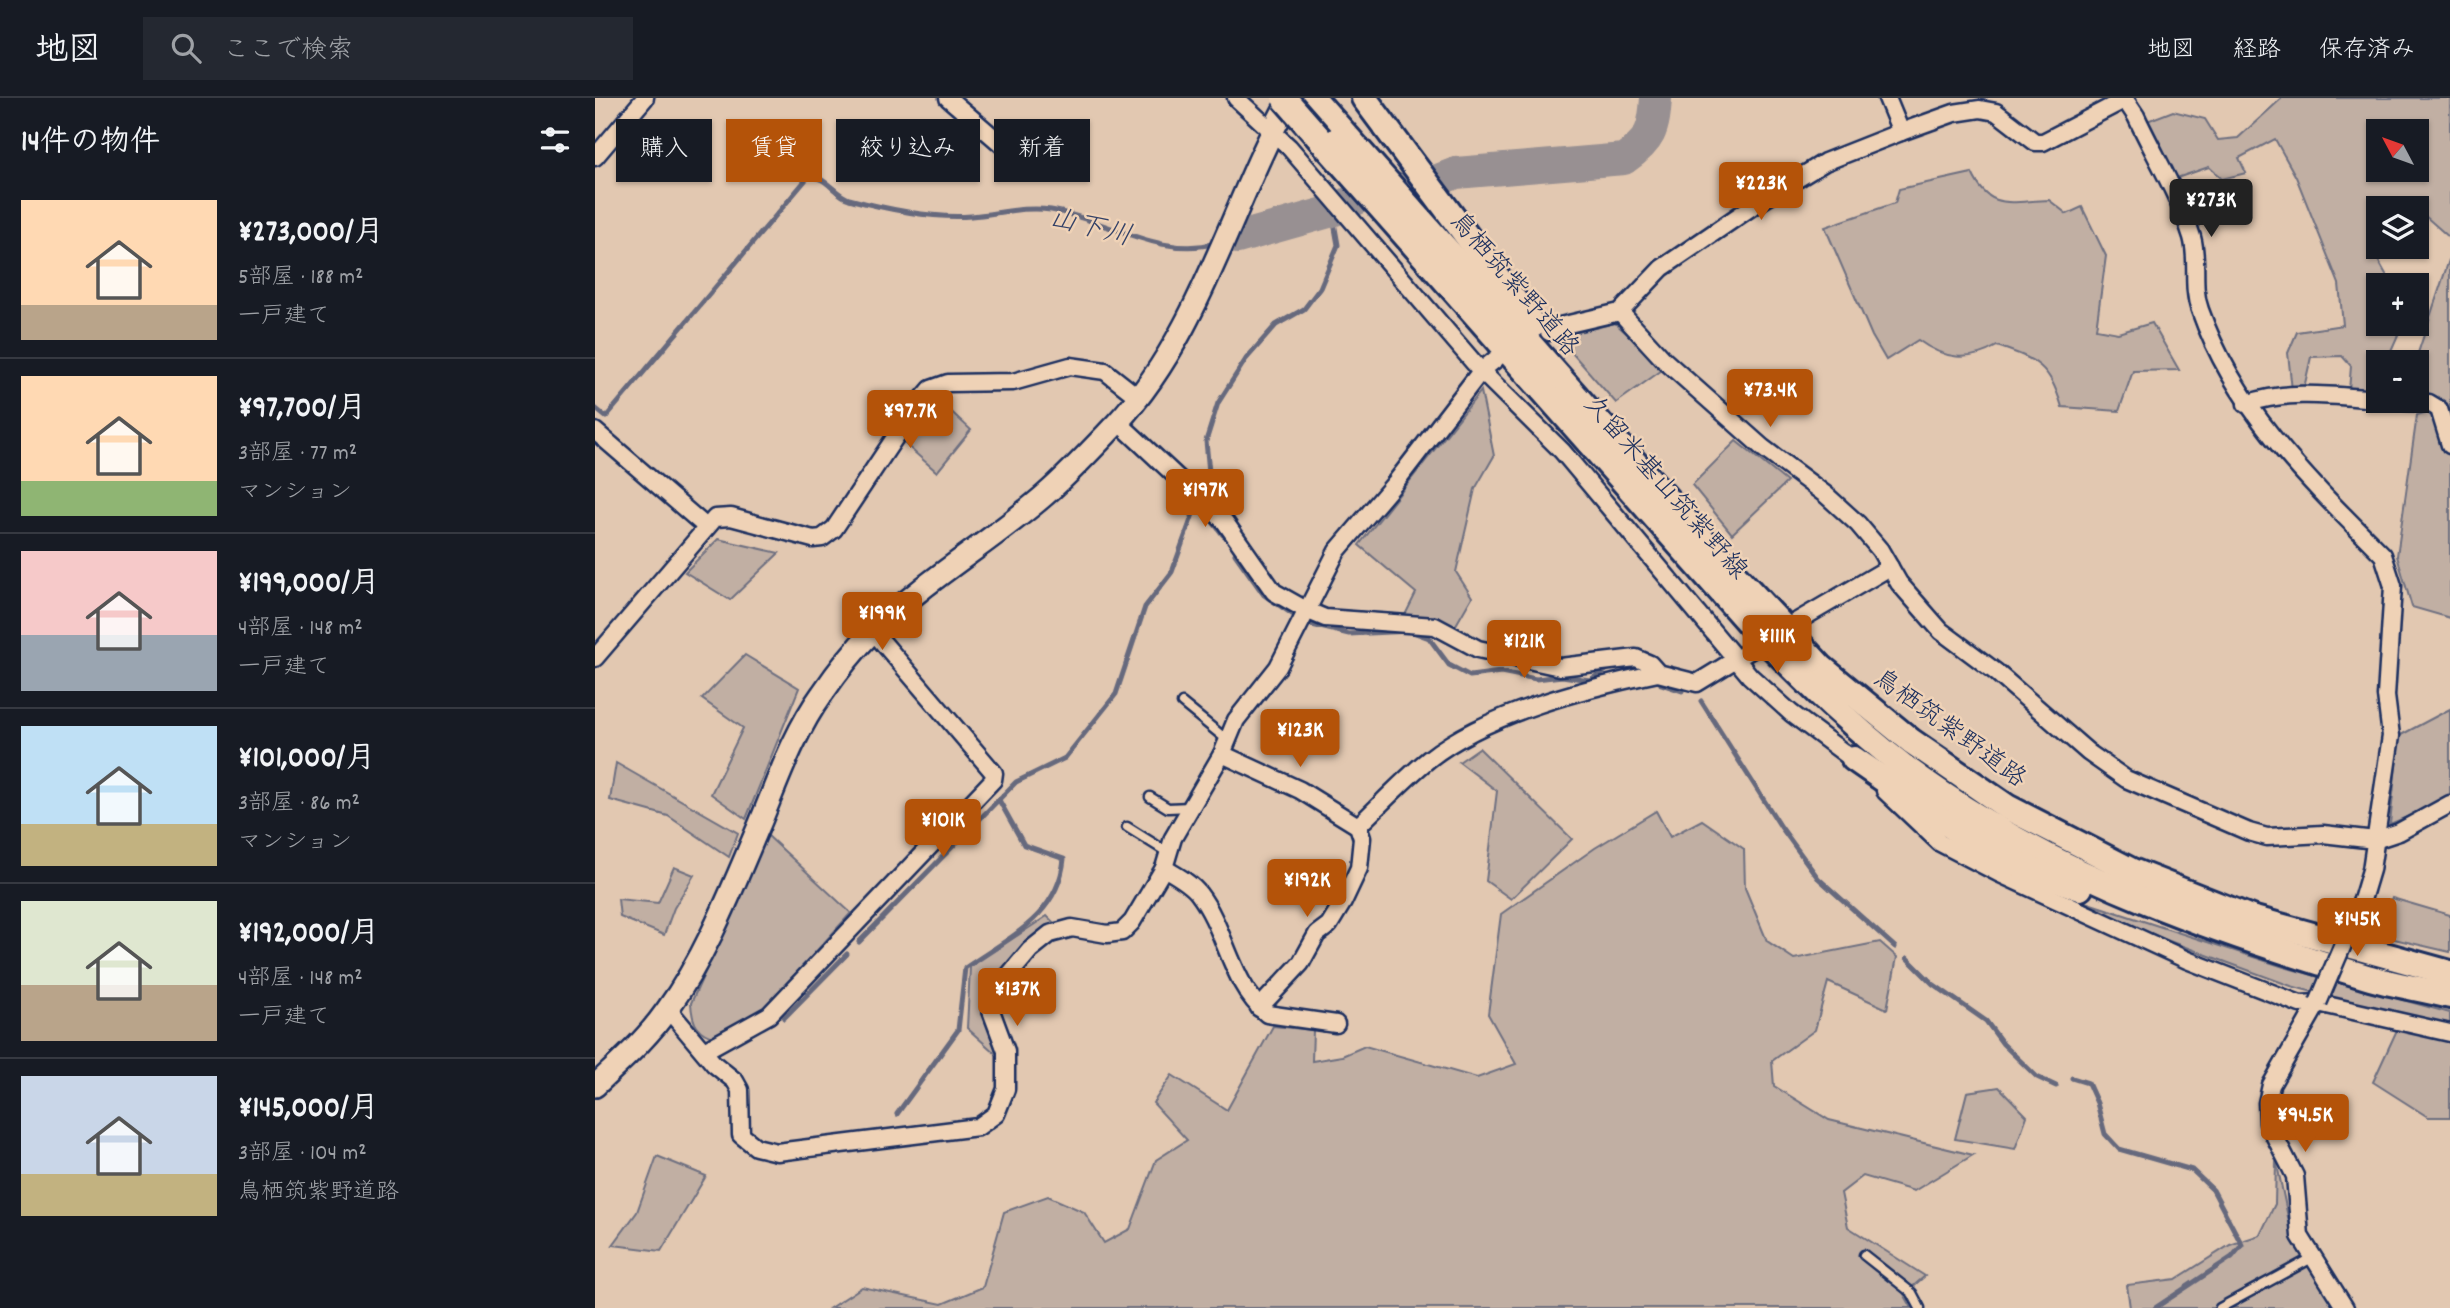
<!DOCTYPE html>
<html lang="ja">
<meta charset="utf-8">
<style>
:root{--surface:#171b24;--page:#242831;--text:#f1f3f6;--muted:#9ea1a6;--line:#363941;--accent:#b45309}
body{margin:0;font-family:Dekko,"Klee One",sans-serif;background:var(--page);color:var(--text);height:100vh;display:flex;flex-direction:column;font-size:26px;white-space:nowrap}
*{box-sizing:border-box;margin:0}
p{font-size:23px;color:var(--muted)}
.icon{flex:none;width:38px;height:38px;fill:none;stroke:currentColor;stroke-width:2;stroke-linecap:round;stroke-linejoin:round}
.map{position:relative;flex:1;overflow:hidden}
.side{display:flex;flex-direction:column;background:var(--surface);width:595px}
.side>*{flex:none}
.hud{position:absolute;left:21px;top:21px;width:665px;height:63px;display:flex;gap:14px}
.needle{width:46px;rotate:311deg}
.fabs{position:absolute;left:1771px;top:21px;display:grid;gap:14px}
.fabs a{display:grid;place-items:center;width:63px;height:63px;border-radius:0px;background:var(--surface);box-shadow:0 2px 5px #0004;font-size:35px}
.price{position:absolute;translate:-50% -60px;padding:0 16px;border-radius:7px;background:var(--accent);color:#fff;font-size:23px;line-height:46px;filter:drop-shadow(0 2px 4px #0008)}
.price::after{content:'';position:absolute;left:50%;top:42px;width:21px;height:16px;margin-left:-10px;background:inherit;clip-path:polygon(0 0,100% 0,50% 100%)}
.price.current{background:#222;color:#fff}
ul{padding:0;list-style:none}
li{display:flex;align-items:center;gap:21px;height:175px;padding:0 21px}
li+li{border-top:2px solid var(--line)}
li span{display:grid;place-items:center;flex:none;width:196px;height:140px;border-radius:0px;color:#555}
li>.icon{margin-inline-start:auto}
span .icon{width:84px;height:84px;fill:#fffc;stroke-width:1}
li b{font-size:30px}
h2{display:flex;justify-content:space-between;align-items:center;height:84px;padding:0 21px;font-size:30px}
.pill{padding:0 24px;border-radius:0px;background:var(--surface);box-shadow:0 2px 5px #0004;font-size:24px;line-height:63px}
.pill.current{background:var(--accent);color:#fff}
header{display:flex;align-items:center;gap:42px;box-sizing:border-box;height:98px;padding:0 35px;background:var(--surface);border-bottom:2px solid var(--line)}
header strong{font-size:33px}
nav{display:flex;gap:38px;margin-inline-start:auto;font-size:24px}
.search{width:490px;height:63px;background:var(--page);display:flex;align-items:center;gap:18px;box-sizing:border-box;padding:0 24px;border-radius:0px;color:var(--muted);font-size:26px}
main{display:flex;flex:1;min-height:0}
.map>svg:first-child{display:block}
</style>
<header>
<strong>地図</strong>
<div class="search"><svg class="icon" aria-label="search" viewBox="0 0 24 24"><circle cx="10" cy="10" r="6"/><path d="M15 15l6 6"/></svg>ここで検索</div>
<nav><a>地図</a><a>経路</a><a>保存済み</a></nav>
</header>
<main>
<section class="side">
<h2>14件の物件<svg class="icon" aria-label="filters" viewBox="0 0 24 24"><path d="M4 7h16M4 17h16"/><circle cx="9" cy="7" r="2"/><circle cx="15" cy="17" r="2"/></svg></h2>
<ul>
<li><span style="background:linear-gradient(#ffd9b3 75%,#b9a48a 0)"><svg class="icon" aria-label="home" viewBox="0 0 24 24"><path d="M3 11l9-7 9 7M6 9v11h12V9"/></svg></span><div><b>¥273,000/月</b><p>5部屋 · 188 m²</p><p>一戸建て</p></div></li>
<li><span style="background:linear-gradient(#ffd9b3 75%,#8fb573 0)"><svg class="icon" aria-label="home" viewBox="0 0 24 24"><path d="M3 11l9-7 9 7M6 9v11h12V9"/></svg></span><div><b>¥97,700/月</b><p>3部屋 · 77 m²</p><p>マンション</p></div></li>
<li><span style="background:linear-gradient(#f6c9c9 60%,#9aa5b1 0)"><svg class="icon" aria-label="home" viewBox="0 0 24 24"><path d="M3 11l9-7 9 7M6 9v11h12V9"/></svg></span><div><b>¥199,000/月</b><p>4部屋 · 148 m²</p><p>一戸建て</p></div></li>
<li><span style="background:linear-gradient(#bfe0f5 70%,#c2b280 0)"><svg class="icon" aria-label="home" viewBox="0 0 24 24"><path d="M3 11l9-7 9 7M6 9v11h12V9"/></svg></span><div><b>¥101,000/月</b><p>3部屋 · 86 m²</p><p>マンション</p></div></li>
<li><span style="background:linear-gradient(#dfe7d0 60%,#b9a48a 0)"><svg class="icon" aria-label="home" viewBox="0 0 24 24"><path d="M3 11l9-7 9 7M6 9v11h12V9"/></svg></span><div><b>¥192,000/月</b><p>4部屋 · 148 m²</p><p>一戸建て</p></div></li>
<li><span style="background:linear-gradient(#c9d6e8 70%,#c2b280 0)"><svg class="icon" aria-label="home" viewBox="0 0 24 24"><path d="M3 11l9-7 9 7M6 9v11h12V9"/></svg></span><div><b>¥145,000/月</b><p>3部屋 · 104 m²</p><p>鳥栖筑紫野道路</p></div></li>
</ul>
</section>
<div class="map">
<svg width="1855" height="1210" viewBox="0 0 1855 1210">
<rect width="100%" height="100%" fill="#e2c8b1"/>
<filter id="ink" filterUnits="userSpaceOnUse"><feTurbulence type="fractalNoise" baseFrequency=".0143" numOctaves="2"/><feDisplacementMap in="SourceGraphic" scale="14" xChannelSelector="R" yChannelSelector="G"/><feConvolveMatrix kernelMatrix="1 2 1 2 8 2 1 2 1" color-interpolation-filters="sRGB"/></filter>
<g filter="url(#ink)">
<!-- green -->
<g fill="#c1afa3" stroke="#6e6f80" stroke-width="2" fill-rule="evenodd">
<path d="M1687,0h168v140l-26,-23 -7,2v-9h-39v8l-8,1 4,36 18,32h-14v39l24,2 -16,36h-8v14l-11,14 -18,1 2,-25 -9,-10 -31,1 -7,31 -12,2 -4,-37 9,-21 46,-7 -4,-41 -43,-107 -21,-38 -36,19 7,15 -24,6 -13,-12 -35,12 -27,-58 26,-10 32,8 13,21 20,-2zM1783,33h39v39h-39z"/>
<path d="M1377,75c18,39 39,28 77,27l18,14 15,-7 24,49 -10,73 22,4 34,-10 27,47 -46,1 -14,40 -57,-4c-13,-42 -24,-47 -65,-61 -29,17 -53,13 -79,-6l-32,20 -14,-24 -47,-109 70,-24 4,-14z"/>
<path d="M1855,159v361l-38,-11 -15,-51 20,-141 28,-8 -28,-10 -2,-35z"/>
<path d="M1020,225l50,45 -49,35 -58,-66z"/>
<path d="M886,293l13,65 -19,33 -19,83 16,25 -19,33 -49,-13 12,-24 -57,-48z"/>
<path d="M348,306l28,26 -34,42 -32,-28z"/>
<path d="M1141,343l51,41 -55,52 -40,-49z"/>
<path d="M123,441l61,14 -49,47 -45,-28z"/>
<path d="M150,557l54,33 -53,131 -35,-25 32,-66 -41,-29z"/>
<path d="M1855,611v90l-60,25 9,-88z"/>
<path d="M884,650l93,91 -61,60 -25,-18 11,-90 -38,-29z"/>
<path d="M21,665l122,70 -9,24 -61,-41 -58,-16z"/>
<path d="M1061,713l14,26 32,-17 42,29 1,39 22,53 27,18 86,-17 17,15 -10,52 -59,-27 -13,48 -43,31 2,25 55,34 144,35 -59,36 -51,-15 -22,17 7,34 77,49 -21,18 8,14h-1082l32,-21 80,17 41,-17 21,-75 44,-16 36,16 20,31 26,-14 26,-69 31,-20 -34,-37 19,-28 55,35 46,-84 40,4 -1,31 30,-5 23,-10 112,32 39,-14 -28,-50 13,-100 94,-66z"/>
<path d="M172,737l84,78 -92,101 -42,24c-20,-4 -25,-15 -26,-35z"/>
<path d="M79,769l20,8 -20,33 -10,27 -44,-18 -2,-18 40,4z"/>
<path d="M1450,791l239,78 166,46v104h-22l-55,-35 30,-65 -112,-31 -122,-45z"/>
<path d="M1797,800l58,17v37l-69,-16 -3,-23z"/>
<path d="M452,818l10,10 -69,64 8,64 -29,-26 3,-61z"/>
<path d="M1404,989l28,29 -12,33 -60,-10 12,-47z"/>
<path d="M62,1058l49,20 -45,75 -48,-6 24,-33z"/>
<path d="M1681,1062l16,76 46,72h-208l-3,-23 49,-6 54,-34 30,-10 15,-31z"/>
</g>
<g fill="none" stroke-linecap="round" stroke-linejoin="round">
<!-- stream -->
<g stroke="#66697d" stroke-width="5">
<path d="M0,310l11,9 203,-241c18,1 25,18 40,23 37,10 83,20 122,17 26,-2 53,-10 80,-6 55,9 108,49 165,33"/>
<path d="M608,390l6,-16 -3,-31 12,-38 28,-44 30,-34 28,-16 16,-21 18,-43 -6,-34"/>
<path d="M611,415l17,22"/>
<path d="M640,456l29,41 28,19"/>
<path d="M717,527l37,9 61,-3 19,7 20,27 21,11 31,-4 35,7 26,-3 28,4 21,-13 28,1"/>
<path d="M1066,586l21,7"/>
<path d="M1106,603l80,126 37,51 77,69"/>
<path d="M264,844l157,-160 49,-24 51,-64 29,-87 27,-35 25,-69"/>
<path d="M1312,860l26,26 53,37 17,23 34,33 19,9"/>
<path d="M189,920l63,-64"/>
<path d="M1477,980l16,5 9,20 8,31 14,15 73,21 21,20 29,55 -10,12 -77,51"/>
<path d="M302,1016l61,-84 7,-62c44,-31 93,-51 99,-109l-40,-14 -25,-45"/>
</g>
<!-- river -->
<path stroke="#989092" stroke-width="32" d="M642,140l95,-27 35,-17 58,-9 31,-12 168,-14c27,-19 30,-29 32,-61"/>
<!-- lane casing -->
<g stroke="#1b2f5e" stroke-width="13">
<g id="lane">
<path d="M587,605l44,36"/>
<path d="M555,699l18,11 22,-1"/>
<path d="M532,729l40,25"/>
<path d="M1269,1157l48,38 8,15"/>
<path d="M1625,1210l92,-50"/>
</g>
</g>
<!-- street casing -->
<g stroke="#1b2f5e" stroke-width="21">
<g id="street">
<path d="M353,0l65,56"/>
<path d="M641,0l53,49 192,224 81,80 188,225 41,37 68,51"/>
<path d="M1292,0l14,34"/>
<path d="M1529,0l12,18c18,39 43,79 56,121 7,24 -1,49 8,73 35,100 110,172 183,245l10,31 -7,110 5,40 -20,134 -9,30"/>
<path d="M0,59l50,-59"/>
<path d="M1025,214l44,48 99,88 63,47 32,29 22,26 19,33 42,48 55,41 93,81 37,26 123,53 18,5 56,-3 52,6 24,-8 51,-28"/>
<path d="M954,234l11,-6 60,-14 42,-44 91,-62 72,-44 76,-30 53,-19 26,-4 16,3 39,30h8l81,-42"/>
<path d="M1799,303l35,2 10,6 11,36"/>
<path d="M1651,306c42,-15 89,-8 132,-5"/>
<path d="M523,324l107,100 49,70 32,18 19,8 110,8 43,23 82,18 76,-9 14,6 8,9 39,10 54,-33"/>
<path d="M0,333l110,95"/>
<path d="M1199,525l96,-56"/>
<path d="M0,560l120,-140 16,-1 82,22 9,-1 12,-9 80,-120 17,-20 17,-6 65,-1 57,-16 35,5 33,26"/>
<path d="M627,656l78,36 58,36 4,12 -3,30 -16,34 -14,23 -12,9 -16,29 -42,45"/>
<path d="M1290,693l55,52 58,30 189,87 113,44 18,-1 132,30"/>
<path d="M763,728c23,-22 46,-47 71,-67 58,-46 157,-71 229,-86"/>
<path d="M569,770c12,7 27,15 35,26 27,35 32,91 68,120l69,10"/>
<path d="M1723,905l-47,82 -4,18 1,20 27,53 5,60 45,72"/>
<path d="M73,911l46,55 21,17 5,9 1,45 15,12 21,5 201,-25 18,-13 10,-25v-38l-16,-43 4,-15 36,-43 20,-16 22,-6 35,6 15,-2 10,-10 32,-54 9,-30 49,-84 14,-34 42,-53 59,-116 58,-68 86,-112 15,-12"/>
<path d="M109,953l65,-36 224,-235 1,-7 -121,-142"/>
</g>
</g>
<!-- secondary casing -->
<g stroke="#1b2f5e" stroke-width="26">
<path id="secondary" d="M0,988c25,-24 52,-47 72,-76 39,-54 65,-121 91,-182 19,-45 35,-94 64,-134 15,-22 31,-43 50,-62 53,-52 119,-90 174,-138 25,-22 48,-47 70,-70 85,-91 115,-220 174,-326"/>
</g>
<!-- primary casing -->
<g stroke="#1b2f5e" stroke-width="30">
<g id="primary">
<path d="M718,0l405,459 103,110 90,74 96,66 125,64 119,47 199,55"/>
<path d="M769,0l169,227"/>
<path d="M725,41l427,482c60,62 122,124 194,172 129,88 278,140 426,184 27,8 56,12 83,19"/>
<path d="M1259,661l105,73 53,30 68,26"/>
</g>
</g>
<!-- lane -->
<use href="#lane" stroke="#efd2b6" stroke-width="8"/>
<!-- street -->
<use href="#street" stroke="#efd2b6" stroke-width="16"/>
<!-- secondary -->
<use href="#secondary" stroke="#efd2b6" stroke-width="21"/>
<!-- primary -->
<use href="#primary" stroke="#efd2b6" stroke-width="24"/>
<!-- street-bridge casing -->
<g stroke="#1b2f5e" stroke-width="21" stroke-linecap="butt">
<path id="street-bridge" d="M1723,905l44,-103"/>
</g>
<!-- primary-bridge casing -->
<g stroke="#1b2f5e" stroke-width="30" stroke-linecap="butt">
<path id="primary-bridge" d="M689,0l36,41"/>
</g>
<!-- street-bridge -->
<use href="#street-bridge" stroke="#efd2b6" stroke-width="16"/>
<!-- primary-bridge -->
<use href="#primary-bridge" stroke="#efd2b6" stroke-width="24"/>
</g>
</g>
<g text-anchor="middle" stroke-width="5" stroke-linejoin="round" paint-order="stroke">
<!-- street labels -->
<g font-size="26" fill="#1b2f5e" stroke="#efd2b6">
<text transform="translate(921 185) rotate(49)" y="9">鳥栖筑紫野道路</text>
<text transform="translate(1072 388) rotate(49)" y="9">久留米基山筑紫野線</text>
<text transform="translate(1356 629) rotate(36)" y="9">鳥栖筑紫野道路</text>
</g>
<!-- water labels -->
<g font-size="28" font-style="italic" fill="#344268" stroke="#efd2b6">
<text transform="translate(496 127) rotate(14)" y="10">山下川</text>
</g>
</g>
</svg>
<div class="fabs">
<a><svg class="needle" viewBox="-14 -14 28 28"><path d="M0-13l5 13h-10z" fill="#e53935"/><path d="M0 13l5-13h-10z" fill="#9ea1a6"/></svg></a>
<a><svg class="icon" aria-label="layers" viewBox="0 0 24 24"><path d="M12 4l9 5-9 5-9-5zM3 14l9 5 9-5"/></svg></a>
<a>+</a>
<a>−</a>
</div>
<b class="price" style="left:1166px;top:124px">¥223K</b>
<b class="price current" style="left:1616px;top:141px">¥273K</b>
<b class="price" style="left:1175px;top:331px">¥73.4K</b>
<b class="price" style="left:315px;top:352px">¥97.7K</b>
<b class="price" style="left:610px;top:431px">¥197K</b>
<b class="price" style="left:287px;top:554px">¥199K</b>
<b class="price" style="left:1182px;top:577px">¥111K</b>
<b class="price" style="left:929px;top:582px">¥121K</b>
<b class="price" style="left:705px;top:671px">¥123K</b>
<b class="price" style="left:348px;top:761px">¥101K</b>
<b class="price" style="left:712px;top:821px">¥192K</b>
<b class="price" style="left:1762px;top:860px">¥145K</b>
<b class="price" style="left:422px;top:930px">¥137K</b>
<b class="price" style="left:1710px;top:1056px">¥94.5K</b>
<div class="hud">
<a class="pill">購入</a>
<a class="pill current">賃貸</a>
<a class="pill">絞り込み</a>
<a class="pill">新着</a>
</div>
</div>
</main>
